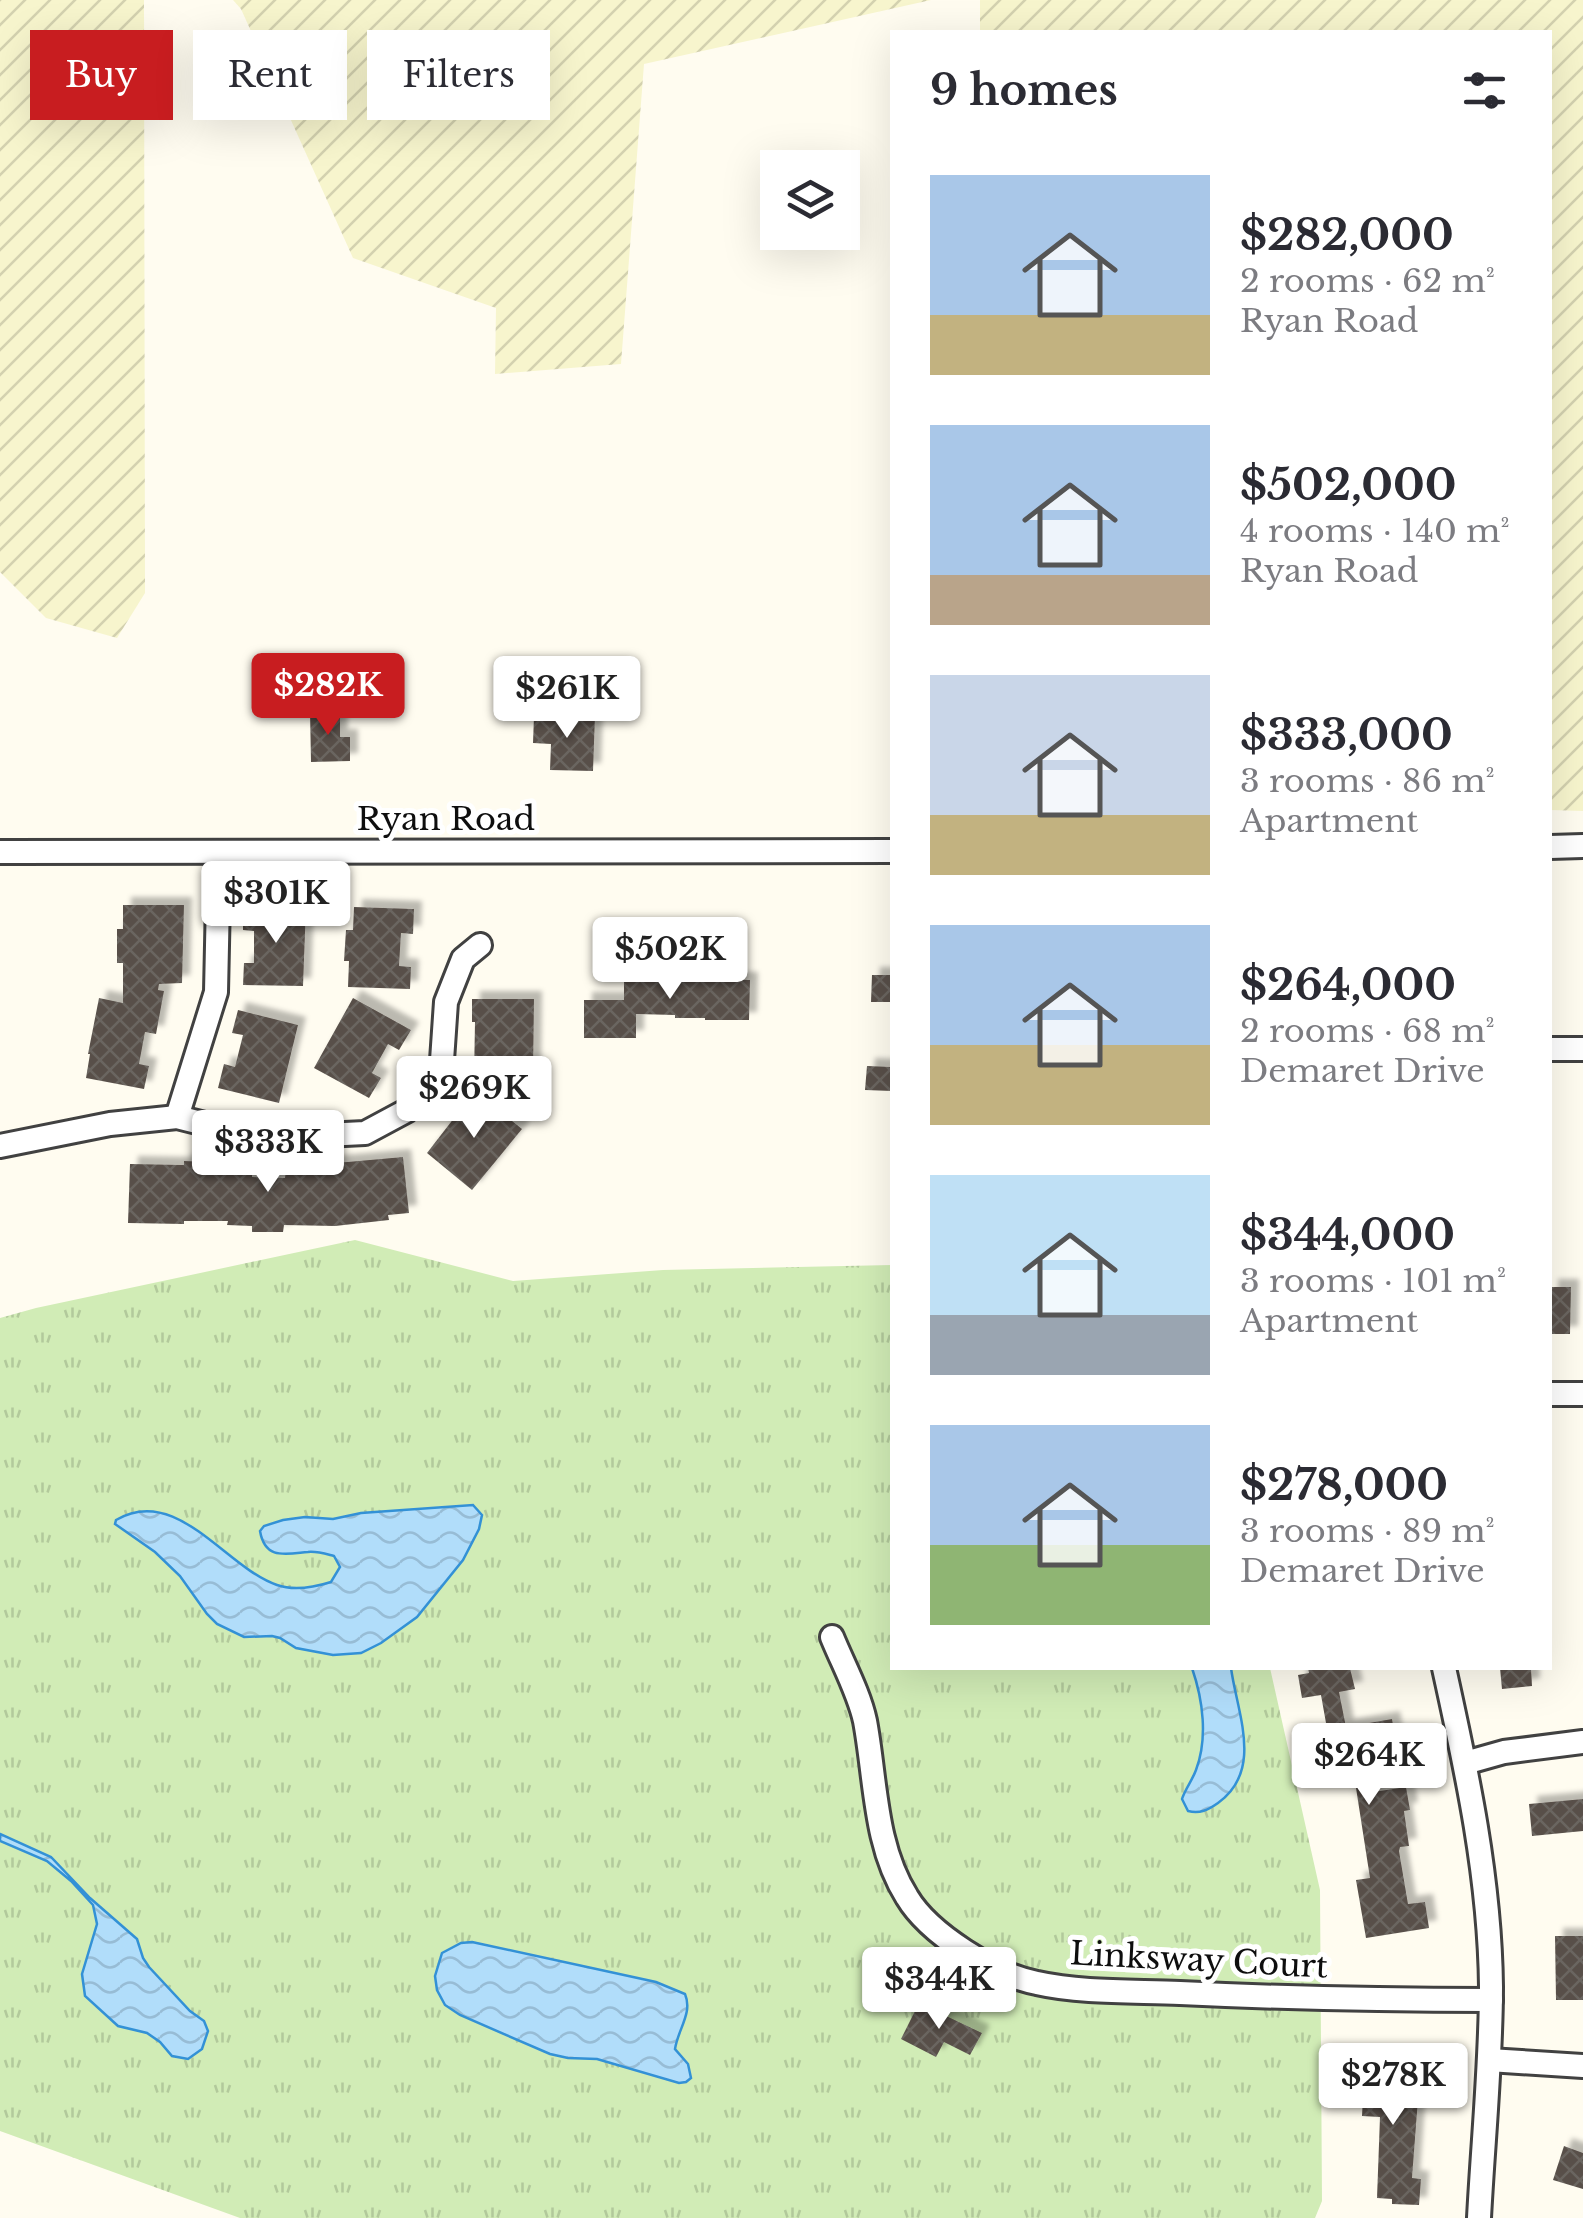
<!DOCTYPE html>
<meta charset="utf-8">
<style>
:root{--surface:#fff;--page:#f2f2f3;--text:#2b2b33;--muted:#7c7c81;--accent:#c81d20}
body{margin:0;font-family:"Libre Baskerville",serif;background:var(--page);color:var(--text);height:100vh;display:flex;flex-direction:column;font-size:38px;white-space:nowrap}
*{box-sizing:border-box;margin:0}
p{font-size:32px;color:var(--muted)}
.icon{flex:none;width:55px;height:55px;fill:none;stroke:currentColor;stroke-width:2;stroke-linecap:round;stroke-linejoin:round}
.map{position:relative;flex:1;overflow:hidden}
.panel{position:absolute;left:890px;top:30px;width:662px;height:1640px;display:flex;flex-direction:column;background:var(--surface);border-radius:0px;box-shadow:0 10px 40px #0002}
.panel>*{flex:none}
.top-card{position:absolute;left:30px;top:30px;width:710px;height:90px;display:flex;gap:20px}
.controls{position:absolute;left:760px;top:150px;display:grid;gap:20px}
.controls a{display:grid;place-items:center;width:100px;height:100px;border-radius:0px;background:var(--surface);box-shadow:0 10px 40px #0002;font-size:50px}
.price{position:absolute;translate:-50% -85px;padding:0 22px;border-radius:10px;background:#fff;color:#222;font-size:32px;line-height:65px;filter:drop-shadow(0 2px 5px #0008)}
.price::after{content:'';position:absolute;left:50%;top:60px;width:30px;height:22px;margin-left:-15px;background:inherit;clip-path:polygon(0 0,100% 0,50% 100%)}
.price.selected{background:var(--accent);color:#fff}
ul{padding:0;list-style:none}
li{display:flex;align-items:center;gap:30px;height:250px;padding:0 40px}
li span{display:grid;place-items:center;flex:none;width:280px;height:200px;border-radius:0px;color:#555}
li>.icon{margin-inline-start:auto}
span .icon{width:120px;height:120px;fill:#fffc;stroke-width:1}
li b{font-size:42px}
h2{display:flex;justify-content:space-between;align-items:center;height:120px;padding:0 40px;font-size:42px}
.pill{padding:0 35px;border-radius:0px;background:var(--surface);box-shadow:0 10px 40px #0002;font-size:35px;line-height:90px}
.pill.selected{background:var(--accent);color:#fff}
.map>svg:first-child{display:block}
</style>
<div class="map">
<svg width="1583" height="2218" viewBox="0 0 1583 2218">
<defs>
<pattern id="farmland-furrows" width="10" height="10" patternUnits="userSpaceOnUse" patternTransform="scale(2.5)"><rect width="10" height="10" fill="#f7f5cd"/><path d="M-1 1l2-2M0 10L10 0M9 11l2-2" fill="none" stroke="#d3d1af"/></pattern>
<pattern id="grass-tufts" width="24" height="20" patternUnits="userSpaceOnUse" patternTransform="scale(2.5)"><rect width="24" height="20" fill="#d1ecb6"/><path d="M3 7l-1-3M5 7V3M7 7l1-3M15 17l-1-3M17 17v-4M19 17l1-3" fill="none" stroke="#b2c99b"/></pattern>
<pattern id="water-waves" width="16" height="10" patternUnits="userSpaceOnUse" patternTransform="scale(2.5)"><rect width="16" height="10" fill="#b1ddfa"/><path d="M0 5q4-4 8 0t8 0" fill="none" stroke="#97bcd5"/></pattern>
<pattern id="building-cross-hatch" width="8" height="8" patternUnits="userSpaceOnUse" patternTransform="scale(2.5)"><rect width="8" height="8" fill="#58504a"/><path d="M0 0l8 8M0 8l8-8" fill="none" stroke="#6b6560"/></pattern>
<filter id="shadow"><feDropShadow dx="8" dy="-8" stdDeviation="2.5" flood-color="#0004"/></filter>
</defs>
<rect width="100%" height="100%" fill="#fffcf0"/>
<!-- farmland -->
<g fill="url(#farmland-furrows)">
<path d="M0,0h144l1,593 -28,45 -71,-20 -46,-46z"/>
<path d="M233,0h698l-287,64 -23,300 -126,10 1,-66 -143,-50 -112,-249z"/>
<path d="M980,0h603v811l-33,-1v-778h-570z"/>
</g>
<!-- grass -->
<path fill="url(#grass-tufts)" d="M355,1240l158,41 150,-11 229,-5v403h378l50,222 2,311 -7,17h-1075l-240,-87v-813l36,-10z"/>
<!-- water -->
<g fill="url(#water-waves)" stroke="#3391d6" stroke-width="2.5">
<path d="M473,1505l9,10 -3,14 -16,31 -46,57 -36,26 -20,10 -28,2 -37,-7 -16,-10 -8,-2 -28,1 -27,-13 -10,-10 -27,-38 -25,-24 -40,-28 1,-4c61,-36 110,48 161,65 17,6 38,2 54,-3l9,-15 -6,-11c-8,-2 -17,-5 -26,-4 -23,2 -43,8 -48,-21l4,-5 19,-6 22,-3 28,2 28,-6z"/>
<path d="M1192,1668h39c6,45 33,102 -13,135 -10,7 -18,11 -30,8l-6,-12c3,-10 10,-18 14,-29 12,-32 7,-70 -4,-102z"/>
<path d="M0,1834l51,23 39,41 47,41 6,19 6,9 41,44 14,10 4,10 -6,18 -14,10 -16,-3 -12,-14 -13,-9 -29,-7 -33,-30 -3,-22 15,-50 -4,-19 -22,-24 -24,-20 -47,-20z"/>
<path d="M472,1942l184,40 29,12c8,19 -7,35 -10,55l13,15 3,14 -5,4 -7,1 -82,-24 -29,-1 -18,-4 -90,-39 -15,-10 -8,-15 -2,-14 7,-23 19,-10z"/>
</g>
<!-- building -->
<g fill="url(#building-cross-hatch)" filter="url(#shadow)">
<path d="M340,710v27h10v24l-39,1 -1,-51z"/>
<path d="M563,715l32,1 -2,55 -43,-1 1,-26 -18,-1 1,-27 29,1z"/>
<path d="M123,905h61l-2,78 -23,1 -1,6 6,1 -8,43 -11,-2 -6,32 10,2 -5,23 -58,-11 4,-24h-2l11,-56 24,5v-40h-6v-34h6z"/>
<path d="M243,906l63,1 -3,79 -60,-1 1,-22h10v-32l-11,-1z"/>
<path d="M354,907l60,2 -1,25 -12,-1 -2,33 12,1 -1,22 -62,-2 1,-26h-5l2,-31h7z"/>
<path d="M676,964h42v15l32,1 -1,40h-44v-2h-30v-3l-39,-1v24h-52v-38h40v-19l52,1z"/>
<path d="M872,975h20v27h-21z"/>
<path d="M353,998l58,32 -12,20 -11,-6 -16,29 9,5 -12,20 -55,-30z"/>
<path d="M472,999h62l-1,78h-59l1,-55h-3z"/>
<path d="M238,1010l60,15 -19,78 -61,-15 6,-24 11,3 8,-32 -11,-2z"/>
<path d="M867,1066l25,1v24l-27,-1z"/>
<path d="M475,1091l47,38 -50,61 -45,-37z"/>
<path d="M403,1157l6,56 -21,2 1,5 -54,6 -51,-1 -1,7h-31v-6l-25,-1 1,-4h-44v3l-56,-1 2,-59 54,1v-4l26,1v3l43,1 -1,11 33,1 1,-12 39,2v-4z"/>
<path d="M1550,1287h21l-1,47h-20z"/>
<path d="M1308,1668h42l5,21 -16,3 7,35 46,-8 4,24 -31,5 8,44 33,-5 4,23 -6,1 5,35 -9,1 -1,4 9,53 17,-2 4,26 -63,10 -10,-58 14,-2 -16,-103 -22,4 -5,-27 4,-1 -10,-56 -19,3 -4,-23 11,-2z"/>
<path d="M1500,1668h31l1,18 -30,3z"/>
<path d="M1583,1799v32l-51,5 -3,-32z"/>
<path d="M1555,1936h28v64h-27z"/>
<path d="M919,2003l63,30 -12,22 -26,-13 -8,15 -35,-18z"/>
<path d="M1365,2058l39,2 -1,25 16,1 -7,92 9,1 -2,26 -27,-1v-5l-15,-1 3,-81 -18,-1z"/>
<path d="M1564,2146l19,7v36l-30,-9z"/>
</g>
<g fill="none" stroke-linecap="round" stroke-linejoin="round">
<!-- minor casing -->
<g stroke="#414141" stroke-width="28">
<g id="minor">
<path d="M1550,847l33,-1"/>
<path d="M0,852l892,-1"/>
<path d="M1550,1049h33"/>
<path d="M177,1117l39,-125 3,-140"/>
<path d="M0,1146l110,-22 67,-7 56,14 71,5 61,-3 41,-22 35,-36 5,-73 17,-43 17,-14"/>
<path d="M1550,1394h33"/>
<path d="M832,1637c11,27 27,56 33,84 11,59 9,124 42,176 22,37 88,78 130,86 44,10 98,8 143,10 104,5 207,7 311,7"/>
<path d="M1444,1668c23,104 46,211 47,319 0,77 -8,154 -12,231"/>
<path d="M1465,1763l39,-11 79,-10"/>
<path d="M1489,2060l94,6"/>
</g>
</g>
<!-- minor -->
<use href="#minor" stroke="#fff" stroke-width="22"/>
</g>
<g text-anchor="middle" stroke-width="10" stroke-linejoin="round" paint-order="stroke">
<!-- street labels -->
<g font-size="32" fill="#0e0e0e" stroke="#fff">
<text x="446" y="830">Ryan Road</text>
<text transform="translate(1199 1960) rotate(3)" y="11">Linksway Court</text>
</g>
</g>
</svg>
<div class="controls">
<a><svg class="icon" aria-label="layers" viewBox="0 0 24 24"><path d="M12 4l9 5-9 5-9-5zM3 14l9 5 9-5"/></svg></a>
</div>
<b class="price selected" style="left:328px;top:738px">$282K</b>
<b class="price" style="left:567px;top:741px">$261K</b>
<b class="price" style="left:276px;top:946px">$301K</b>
<b class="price" style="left:670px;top:1002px">$502K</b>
<b class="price" style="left:474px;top:1141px">$269K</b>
<b class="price" style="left:268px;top:1195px">$333K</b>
<b class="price" style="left:1369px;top:1808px">$264K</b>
<b class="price" style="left:939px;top:2032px">$344K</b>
<b class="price" style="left:1393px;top:2128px">$278K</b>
<div class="top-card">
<a class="pill selected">Buy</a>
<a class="pill">Rent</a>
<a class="pill">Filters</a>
</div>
<section class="panel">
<h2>9 homes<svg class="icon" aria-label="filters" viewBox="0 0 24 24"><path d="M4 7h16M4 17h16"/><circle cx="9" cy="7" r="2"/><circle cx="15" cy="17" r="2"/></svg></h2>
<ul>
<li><span style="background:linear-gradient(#a9c7e8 70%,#c2b280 0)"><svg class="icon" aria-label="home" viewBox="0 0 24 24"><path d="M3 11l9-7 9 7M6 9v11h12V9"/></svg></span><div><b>$282,000</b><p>2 rooms · 62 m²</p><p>Ryan Road</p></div></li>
<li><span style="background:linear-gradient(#a9c7e8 75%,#b9a48a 0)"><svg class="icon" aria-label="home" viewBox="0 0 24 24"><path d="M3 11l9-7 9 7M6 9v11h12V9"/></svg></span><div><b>$502,000</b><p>4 rooms · 140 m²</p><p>Ryan Road</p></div></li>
<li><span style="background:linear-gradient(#c9d6e8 70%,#c2b280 0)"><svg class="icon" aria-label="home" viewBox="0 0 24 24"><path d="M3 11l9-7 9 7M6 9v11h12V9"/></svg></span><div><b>$333,000</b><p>3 rooms · 86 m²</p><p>Apartment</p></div></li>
<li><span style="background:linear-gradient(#a9c7e8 60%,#c2b280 0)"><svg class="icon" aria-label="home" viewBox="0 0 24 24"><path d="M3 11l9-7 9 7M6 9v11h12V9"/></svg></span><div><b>$264,000</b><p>2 rooms · 68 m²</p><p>Demaret Drive</p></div></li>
<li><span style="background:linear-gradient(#bfe0f5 70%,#9aa5b1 0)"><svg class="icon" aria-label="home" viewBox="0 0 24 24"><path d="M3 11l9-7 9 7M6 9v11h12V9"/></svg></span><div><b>$344,000</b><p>3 rooms · 101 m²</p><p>Apartment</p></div></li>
<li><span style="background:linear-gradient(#a9c7e8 60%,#8fb573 0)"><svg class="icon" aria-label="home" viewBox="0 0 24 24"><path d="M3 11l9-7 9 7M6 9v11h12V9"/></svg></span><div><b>$278,000</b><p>3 rooms · 89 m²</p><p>Demaret Drive</p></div></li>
</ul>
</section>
</div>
